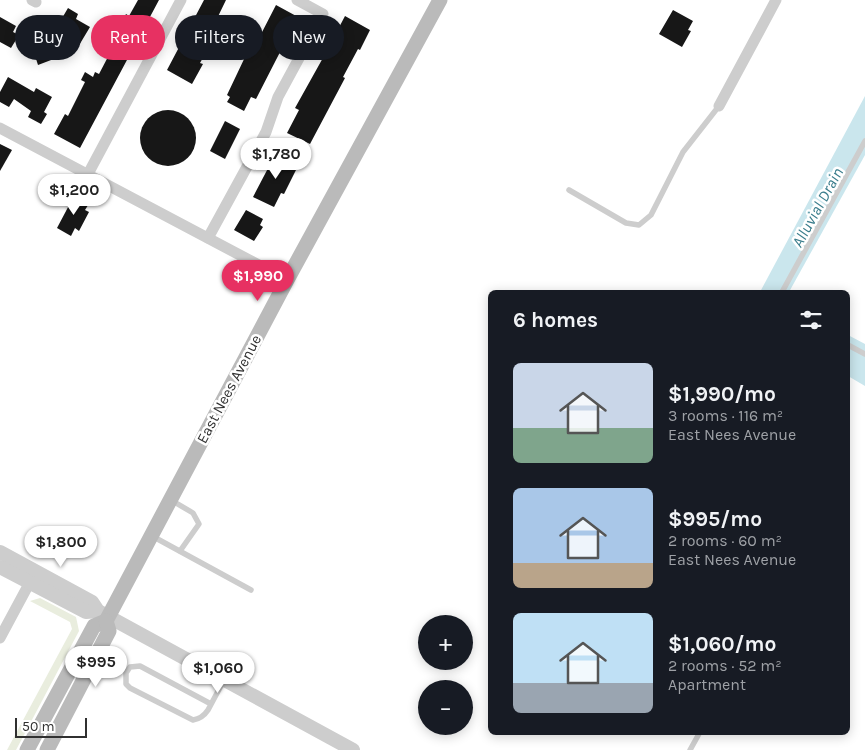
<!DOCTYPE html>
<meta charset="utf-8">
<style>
:root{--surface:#171b24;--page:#20242c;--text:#f1f3f6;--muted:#9ea1a6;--accent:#e73162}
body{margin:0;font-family:Karla,sans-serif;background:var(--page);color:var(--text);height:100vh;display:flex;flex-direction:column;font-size:19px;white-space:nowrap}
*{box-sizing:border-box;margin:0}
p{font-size:16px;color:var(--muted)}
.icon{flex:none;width:28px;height:28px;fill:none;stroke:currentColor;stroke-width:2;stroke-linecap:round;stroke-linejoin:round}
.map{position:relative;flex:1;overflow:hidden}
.sheet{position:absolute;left:488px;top:290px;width:362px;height:445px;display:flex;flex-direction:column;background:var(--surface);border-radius:8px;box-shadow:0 2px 12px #0003}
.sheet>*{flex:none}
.hud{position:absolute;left:15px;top:15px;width:398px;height:45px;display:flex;gap:10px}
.buttons{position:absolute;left:418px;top:615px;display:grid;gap:10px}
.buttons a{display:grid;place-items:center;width:55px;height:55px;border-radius:50%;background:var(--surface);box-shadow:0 2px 12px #0003;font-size:25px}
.scale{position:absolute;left:15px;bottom:12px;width:72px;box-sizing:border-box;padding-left:5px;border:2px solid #303030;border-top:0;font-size:14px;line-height:18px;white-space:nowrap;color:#303030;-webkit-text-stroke:4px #fff;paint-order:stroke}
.price{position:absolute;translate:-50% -42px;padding:0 11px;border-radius:18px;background:#fff;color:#222;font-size:16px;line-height:32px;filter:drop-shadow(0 1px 2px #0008)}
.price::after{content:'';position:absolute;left:50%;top:30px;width:15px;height:11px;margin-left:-8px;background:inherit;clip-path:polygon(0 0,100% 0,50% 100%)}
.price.active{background:var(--accent);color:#fff}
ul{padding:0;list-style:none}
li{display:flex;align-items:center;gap:15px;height:125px;padding:0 25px}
li span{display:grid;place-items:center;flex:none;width:140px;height:100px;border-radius:8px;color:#555}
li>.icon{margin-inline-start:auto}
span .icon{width:60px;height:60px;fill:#fffc;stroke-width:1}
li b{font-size:21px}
h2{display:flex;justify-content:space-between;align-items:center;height:60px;padding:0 25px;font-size:21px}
.chip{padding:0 18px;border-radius:22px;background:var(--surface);box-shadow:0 2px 12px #0003;font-size:18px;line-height:45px}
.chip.active{background:var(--accent);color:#fff}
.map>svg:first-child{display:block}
</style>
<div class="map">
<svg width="865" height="750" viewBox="0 0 865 750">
<rect width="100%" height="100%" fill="#fff"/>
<!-- green -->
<path fill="#e9edde" d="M40,598l36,19 3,14 -63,119h-9l65,-121 -2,-7 -40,-21z"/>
<!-- water -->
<g fill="#cae6ed">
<path d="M865,96v59l-76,137h-29z"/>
<path d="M848,335l17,9v42l-17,-10z"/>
</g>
<!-- building -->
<g fill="#171717">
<path d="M138,0h21l-79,148 -26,-14 11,-20 3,2 17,-34 -4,-2 4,-8 8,5 2,-5 4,2 11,-21 -7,-3 11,-21 3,2 9,-17 3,2z"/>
<path d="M204,0h22l-16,33 5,3 -15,27 3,1 -11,20 -25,-14z"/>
<path d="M276,5l22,12 -42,82 -5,-2 -7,14 -17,-9 3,-5 -3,-2 28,-59 4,2z"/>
<path d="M68,8l10,6 -2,5 14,8 -12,20 -20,-12 10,-4 -10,-6z"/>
<path d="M673,10l20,11 -5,9 3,1 -9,16 -23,-13z"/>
<path d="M345,16l25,14 -10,20 -2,-1 -15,28 2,1 -35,66 -23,-11 12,-23 -4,-2 29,-52 4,2 10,-19 -4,-2z"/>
<path d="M0,17l16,9 -3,6 6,3 -8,13 -11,-6z"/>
<path d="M44,32l4,11 4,-8 7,22 -21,8 -9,-28z"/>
<path d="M8,77l26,15 2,-4 16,9 -8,15 3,2 -6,10 -13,-7 3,-6 -17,-12 -5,8 -9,-5v-10z"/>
<circle cx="168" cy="138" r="28"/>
<path d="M225,121l15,8 -15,30 -15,-8z"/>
<path d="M0,144l12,6 -12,21z"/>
<path d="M276,153l23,11 -15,30 -3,-1 -7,14 -21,-10z"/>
<path d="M75,194l15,8 -5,8 4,2 -10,19 -4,-3 -4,8 -14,-8z"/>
<path d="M246,210l17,9 -3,6 3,2 -9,14 -20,-11z"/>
</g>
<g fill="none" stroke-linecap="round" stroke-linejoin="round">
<!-- service -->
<g stroke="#cdcdcd" stroke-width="5.5">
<path d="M569,190l57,33 13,2 12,-10 32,-63 36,-46"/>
<path d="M782,292l83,-151"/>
<path d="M848,345l17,9"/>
<path d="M171,500l22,13 6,11 -19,27"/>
<path d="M152,536l99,54"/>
<path d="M211,704l-71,-38 -10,1 -4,6v11l4,4 63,32c7,-1 11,-4 15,-10l16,-30"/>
<path d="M690,750l10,-18"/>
</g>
<!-- minor -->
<g stroke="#cdcdcd" stroke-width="11">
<path d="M32,0l4,2"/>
<path d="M719,106l57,-106"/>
<path d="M0,128l287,152"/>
<path d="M88,174l93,-174"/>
<path d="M208,238l58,-106 12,-35 45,-83 -26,-14"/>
<path d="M0,638l30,-56"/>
</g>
<!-- tertiary -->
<g stroke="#cdcdcd" stroke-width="14">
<path d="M0,552l92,50 6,9 255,139"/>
<path d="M0,567l86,45 12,-1"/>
</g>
<!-- secondary -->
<g stroke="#bababa" stroke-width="15">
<path d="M27,750l67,-124 12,-5 181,-341 153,-280"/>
<path d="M47,750l62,-119 -3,-10"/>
</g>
</g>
<g text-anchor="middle" stroke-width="5" stroke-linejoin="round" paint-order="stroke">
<!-- street labels -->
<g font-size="15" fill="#303030" stroke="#fff">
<text transform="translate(229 389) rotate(-62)" y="5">East Nees Avenue</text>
</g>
<!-- water labels -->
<g font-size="16" font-style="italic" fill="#3a7d8c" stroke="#fff">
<text transform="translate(817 207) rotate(-61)" y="6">Alluvial Drain</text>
</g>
</g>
</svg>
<div class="buttons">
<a>+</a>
<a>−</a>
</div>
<div class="scale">50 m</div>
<b class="price" style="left:276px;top:180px">$1,780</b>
<b class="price" style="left:74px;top:216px">$1,200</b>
<b class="price active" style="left:258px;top:302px">$1,990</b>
<b class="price" style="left:61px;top:568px">$1,800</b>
<b class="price" style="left:96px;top:688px">$995</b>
<b class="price" style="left:218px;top:694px">$1,060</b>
<div class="hud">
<a class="chip">Buy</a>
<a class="chip active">Rent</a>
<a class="chip">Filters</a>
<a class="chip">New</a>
</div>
<section class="sheet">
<h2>6 homes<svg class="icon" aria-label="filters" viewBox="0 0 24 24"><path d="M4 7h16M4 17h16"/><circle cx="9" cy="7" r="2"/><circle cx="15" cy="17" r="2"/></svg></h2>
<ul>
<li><span style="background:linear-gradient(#c9d6e8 65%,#7fa58c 0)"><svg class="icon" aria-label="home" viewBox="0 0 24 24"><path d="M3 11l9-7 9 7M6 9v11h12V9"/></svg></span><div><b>$1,990/mo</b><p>3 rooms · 116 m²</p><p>East Nees Avenue</p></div></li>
<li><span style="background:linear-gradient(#a9c7e8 75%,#b9a48a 0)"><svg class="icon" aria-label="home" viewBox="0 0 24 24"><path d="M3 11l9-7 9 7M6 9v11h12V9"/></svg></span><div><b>$995/mo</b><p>2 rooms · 60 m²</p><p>East Nees Avenue</p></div></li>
<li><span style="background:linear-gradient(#bfe0f5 70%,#9aa5b1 0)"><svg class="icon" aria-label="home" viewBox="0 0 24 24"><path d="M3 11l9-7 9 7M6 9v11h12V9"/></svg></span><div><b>$1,060/mo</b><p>2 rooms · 52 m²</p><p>Apartment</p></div></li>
</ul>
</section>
</div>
